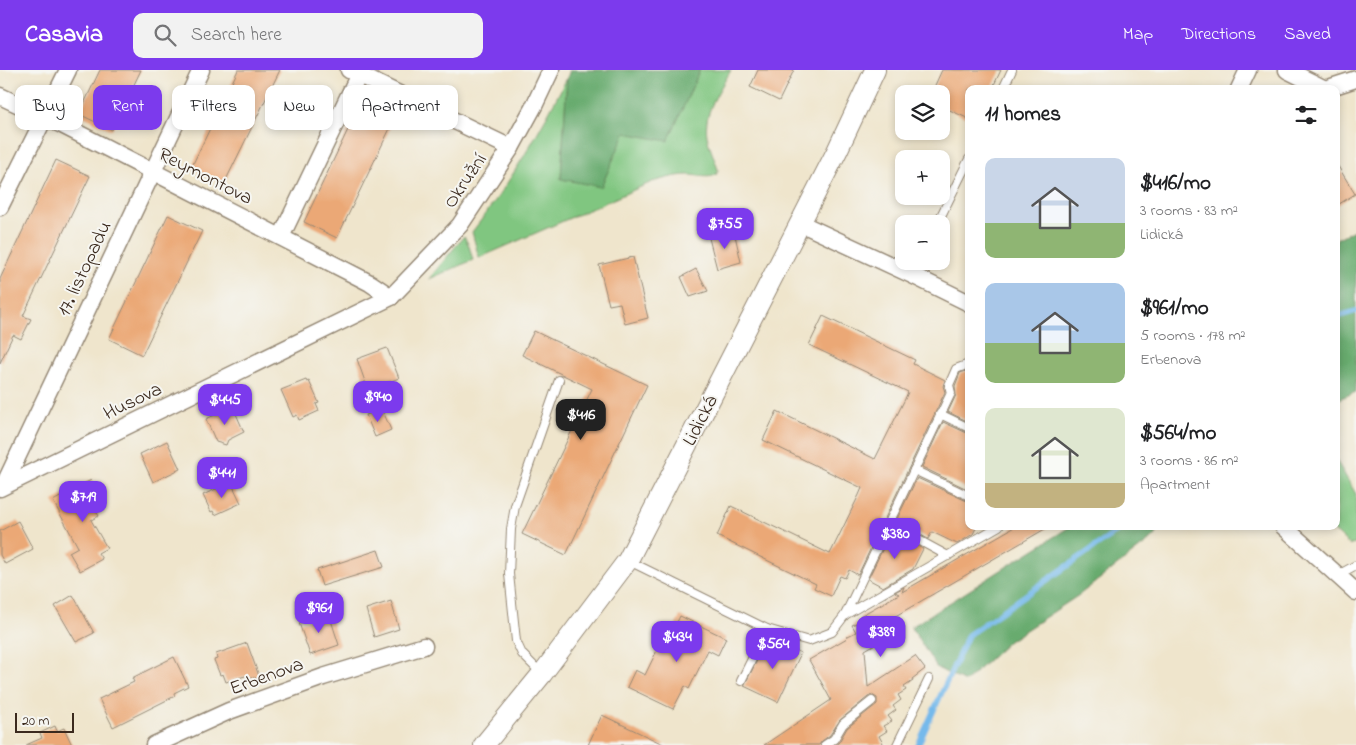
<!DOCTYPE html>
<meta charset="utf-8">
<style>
:root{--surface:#fff;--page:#f2f2f2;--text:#202124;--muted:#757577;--accent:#7c3aed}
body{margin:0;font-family:"Indie Flower",sans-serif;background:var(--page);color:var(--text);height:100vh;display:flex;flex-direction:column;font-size:19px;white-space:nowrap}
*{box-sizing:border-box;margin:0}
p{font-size:16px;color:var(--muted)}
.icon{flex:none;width:28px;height:28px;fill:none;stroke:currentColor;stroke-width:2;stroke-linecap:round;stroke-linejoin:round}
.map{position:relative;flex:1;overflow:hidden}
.sheet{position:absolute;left:965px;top:15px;width:375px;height:445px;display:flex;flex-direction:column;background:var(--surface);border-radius:10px;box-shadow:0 2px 8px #0003}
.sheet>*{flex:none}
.hud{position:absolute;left:15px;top:15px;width:475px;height:45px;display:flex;gap:10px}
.tools{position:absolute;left:895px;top:15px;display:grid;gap:10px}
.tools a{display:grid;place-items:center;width:55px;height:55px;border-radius:10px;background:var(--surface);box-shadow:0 2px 8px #0003;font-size:25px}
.scale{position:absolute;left:15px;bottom:12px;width:59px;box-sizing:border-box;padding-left:5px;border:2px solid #3b2a1e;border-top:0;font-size:14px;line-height:18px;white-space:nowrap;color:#3b2a1e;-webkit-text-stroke:4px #f6f6f2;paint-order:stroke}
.price{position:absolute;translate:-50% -42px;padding:0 11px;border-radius:10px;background:var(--accent);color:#fff;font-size:16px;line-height:32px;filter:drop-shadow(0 1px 2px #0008)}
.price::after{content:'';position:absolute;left:50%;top:30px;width:15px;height:11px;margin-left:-8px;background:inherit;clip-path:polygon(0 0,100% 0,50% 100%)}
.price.on{background:#222;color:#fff}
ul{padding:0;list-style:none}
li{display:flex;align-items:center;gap:15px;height:125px;padding:0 20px}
li span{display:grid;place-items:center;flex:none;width:140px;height:100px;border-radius:10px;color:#555}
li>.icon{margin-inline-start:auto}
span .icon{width:60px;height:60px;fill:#fffc;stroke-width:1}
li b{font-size:21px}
h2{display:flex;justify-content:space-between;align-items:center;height:60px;padding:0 20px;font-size:21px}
.chip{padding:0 18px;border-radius:10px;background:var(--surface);box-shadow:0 2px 8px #0003;font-size:18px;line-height:45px}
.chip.on{background:var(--accent);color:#fff}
header{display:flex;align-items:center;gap:30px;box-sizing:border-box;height:70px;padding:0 25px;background:var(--accent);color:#fff}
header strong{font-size:24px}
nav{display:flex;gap:28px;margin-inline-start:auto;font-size:18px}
.search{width:350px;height:45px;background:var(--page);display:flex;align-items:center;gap:12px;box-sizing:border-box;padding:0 18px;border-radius:10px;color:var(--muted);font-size:19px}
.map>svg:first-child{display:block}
</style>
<header>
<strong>Casavia</strong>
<div class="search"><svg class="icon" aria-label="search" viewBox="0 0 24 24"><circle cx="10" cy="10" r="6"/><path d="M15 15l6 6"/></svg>Search here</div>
<nav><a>Map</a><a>Directions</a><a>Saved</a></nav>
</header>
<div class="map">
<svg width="1356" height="675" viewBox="0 0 1356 675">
<rect width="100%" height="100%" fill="#f6f6f2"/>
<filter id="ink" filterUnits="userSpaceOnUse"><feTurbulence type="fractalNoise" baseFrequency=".02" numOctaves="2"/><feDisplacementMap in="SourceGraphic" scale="10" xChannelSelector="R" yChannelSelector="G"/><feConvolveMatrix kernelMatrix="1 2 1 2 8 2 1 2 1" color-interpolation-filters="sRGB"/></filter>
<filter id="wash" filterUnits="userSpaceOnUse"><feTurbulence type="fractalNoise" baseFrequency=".0096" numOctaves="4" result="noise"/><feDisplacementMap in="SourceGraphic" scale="20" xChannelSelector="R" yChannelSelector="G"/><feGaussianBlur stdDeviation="1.12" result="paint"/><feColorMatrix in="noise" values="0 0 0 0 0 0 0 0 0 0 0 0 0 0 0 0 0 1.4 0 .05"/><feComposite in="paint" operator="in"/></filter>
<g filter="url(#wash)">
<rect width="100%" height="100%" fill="#efe5cc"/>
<!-- green -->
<g fill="#80c680" stroke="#5e784f">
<path d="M700,0h31c-11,20 -28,42 -24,66 2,12 8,22 11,34l-2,5c-9,4 -18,0 -28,0 -12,0 -24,4 -36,7l-173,76 -7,-26c38,-48 67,-100 95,-154l-6,101 64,-46z"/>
<path d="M464,166l5,10 4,14 -44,19z"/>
<path d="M1336,390l20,34v50l-6,1 -21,-19h7z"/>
</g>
<!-- forest -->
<g fill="#68ab6e" stroke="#526a46">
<path d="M570,0h130l-32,71 -43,-8 -24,54 -40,-8 6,-101z"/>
<path d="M1356,159v163l-20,8v-161z"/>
<path d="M1071,456h88l-5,11 -75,58 -70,46 -44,41 -28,-14 -26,-41z"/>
</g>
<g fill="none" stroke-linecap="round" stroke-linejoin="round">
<!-- stream -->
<g stroke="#75b9eb" stroke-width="5.5">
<path d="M1336,247l20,-6"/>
<path d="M918,675l50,-110 157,-109"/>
</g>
</g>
<g id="blocks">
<!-- building -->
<g fill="#eba876">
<path d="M100,0h41l-29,60 -33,-16z"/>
<path d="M238,0h42l-56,114 -33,-16z"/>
<path d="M758,0h36l-15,31 -29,-14z"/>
<path d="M942,0h59l-9,19h-23v30l-28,-13v-12h-10z"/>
<path d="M363,28l34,16 -60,124 -33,-16z"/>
<path d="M56,90l34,16 -67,140 8,3 -10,20 -8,-4 -13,28v-84z"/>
<path d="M1336,93l19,31 -19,12z"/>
<path d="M168,145l34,16 -60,124 -33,-16z"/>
<path d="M734,161l7,31 -24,7 -8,-31z"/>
<path d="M633,187l15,61 -23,6 -5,-21 -11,2 -10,-40z"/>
<path d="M696,199l12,22 -18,6 -9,-20z"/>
<path d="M823,246l92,44 -2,4 32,16 -2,6 2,6 -87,183 -9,-5 -4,8 -5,-2 -9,20 -17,-8 2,-4 -99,-48 14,-30 99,48 29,-59 3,-7 -99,-48 14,-29 98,48 30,-60 3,-7 -99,-47z"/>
<path d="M534,261l113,54 -81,170 -44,-21 70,-145 -70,-34z"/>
<path d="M387,278l12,30 -31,12 -11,-31z"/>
<path d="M969,300v52l-21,-10 8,-17 -1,-9 5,-13z"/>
<path d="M306,310l1,2 2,-1 10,22 -3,1 3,7 -20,9 -2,-5 -4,2 -12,-27z"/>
<path d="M233,337l11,25 -16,8 -2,5 -10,-3 -10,-23z"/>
<path d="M382,339l9,21 -16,7 -9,-22z"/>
<path d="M943,352l26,12v56l-47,-23z"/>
<path d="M167,371l13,28 -27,13 -13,-28z"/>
<path d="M917,408l52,24v24h8l-4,8 -16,10 -25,-12 -4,7 -32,-18z"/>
<path d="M91,410l13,25 -9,5 4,6 -8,4 16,28 -9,5 4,6 -22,12 -11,-19 9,-5 -25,-46z"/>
<path d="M231,412l10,21 -26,12 -2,-4 -2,1 -8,-17z"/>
<path d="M18,451l15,28 -28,15 -5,-9v-24z"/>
<path d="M1016,456h34l-170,99 2,4 -2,1 4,9 -19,11 3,37 47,-31 10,13 -13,10 1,2 -9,6 2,3 -8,5 3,5 -8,6 3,4 -8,6 4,5 -9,5 4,5 -8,5 5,9h-49l4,-3 8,-14 30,-24v-6l-5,-3 -4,2 -28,23 -10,15 -8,6 -3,4h-55l67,-45 -22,-40 38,-22 -1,-1 10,-5 -4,-7 10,-5 -2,-4 39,-22 -4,-2 9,-5 -2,5z"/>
<path d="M891,462l32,17 -10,20 -30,18 -15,-8z"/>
<path d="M378,480l6,17 -62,19 -5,-16z"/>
<path d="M73,525l21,38 -18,9 -21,-36z"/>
<path d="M391,531l8,28 -25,8 -8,-28z"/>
<path d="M329,544l10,31 -29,10 -11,-32z"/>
<path d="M680,546l46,22 -8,17 -10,-5 -19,39 -4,-3 -12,23 -46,-22 8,-17 10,5 19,-39 5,3z"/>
<path d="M769,567l32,16 -23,49 -34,-16z"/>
<path d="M247,573l13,36 -15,-3 -19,6 -3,-8 -3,1 -6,-15 3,-1 -1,-5z"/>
<path d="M174,587l14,29 -14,7 1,3 -62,31 -14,-28 35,-17 -2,-4z"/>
<path d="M602,645l63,30h-77z"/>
<path d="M55,656l2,5 7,-3 8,17h-46l16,-7 -2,-5z"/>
</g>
</g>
</g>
<g filter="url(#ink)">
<use href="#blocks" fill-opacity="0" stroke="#958875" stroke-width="1"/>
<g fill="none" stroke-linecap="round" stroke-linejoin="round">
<!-- service casing -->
<g stroke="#958875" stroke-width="10">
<g id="service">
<path d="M1003,19l9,-19"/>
<path d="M937,154l32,-65"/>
<path d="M912,205l7,-14"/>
<path d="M940,344l29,14"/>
<path d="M914,400l55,26"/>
<path d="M889,454l59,32"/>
<path d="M629,491l138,68 42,12 23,-9 13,-17 106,-222 -2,-8 7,-16 13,-5"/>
<path d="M1338,505l18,-10"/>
<path d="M845,545l154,-89"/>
<path d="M541,603l-19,-19 -6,-13 -7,-67 2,-45 4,-23 44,-126"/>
<path d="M741,611l26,-52"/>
<path d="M825,675l9,-6 9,-15 29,-23"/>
<path d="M897,675l32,-66"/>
</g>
</g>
<!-- minor casing -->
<g stroke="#958875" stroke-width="19">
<g id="minor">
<path d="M349,0l162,78"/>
<path d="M1287,0l38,19"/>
<path d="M1239,19l9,-19"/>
<path d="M1325,19l31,-10"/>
<path d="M0,26l62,29 308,158 21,14"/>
<path d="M0,137l68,-137"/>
<path d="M800,153l112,52 57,28"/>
<path d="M281,167l80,-167"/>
<path d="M4,415l197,-415"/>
<path d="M0,418l391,-191 69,-72 51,-77 23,-42 17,-36"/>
<path d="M1283,456l73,66"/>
<path d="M154,675l75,-34 94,-34 101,-31"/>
</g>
</g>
<!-- tertiary casing -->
<g stroke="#958875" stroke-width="22">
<path id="tertiary" d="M484,675l58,-71 86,-114 209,-409 38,-81"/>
</g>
<!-- service -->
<use href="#service" stroke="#fff" stroke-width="8"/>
<!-- minor -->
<use href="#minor" stroke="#fff" stroke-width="16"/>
<!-- tertiary -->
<use href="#tertiary" stroke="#fff" stroke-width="20"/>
</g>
</g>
<g text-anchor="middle" stroke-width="4" stroke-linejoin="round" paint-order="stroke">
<!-- street labels -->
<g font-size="20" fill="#3b2a1e" stroke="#f6f6f2">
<text transform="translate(206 105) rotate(27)" y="7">Reymontova</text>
<text transform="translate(464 110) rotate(-56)" y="7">Okružní</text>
<text transform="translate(83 198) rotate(-65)" y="7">17. listopadu</text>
<text transform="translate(132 330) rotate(-26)" y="7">Husova</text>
<text transform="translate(699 350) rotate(-63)" y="7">Lidická</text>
<text transform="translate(266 605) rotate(-20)" y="7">Erbenova</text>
</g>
</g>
</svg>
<div class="tools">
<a><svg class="icon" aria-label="layers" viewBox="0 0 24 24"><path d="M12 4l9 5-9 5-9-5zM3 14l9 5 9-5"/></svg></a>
<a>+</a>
<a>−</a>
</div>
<div class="scale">20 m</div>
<b class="price" style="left:725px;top:180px">$755</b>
<b class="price" style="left:378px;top:353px">$940</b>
<b class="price" style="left:225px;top:356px">$445</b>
<b class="price on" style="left:581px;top:371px">$416</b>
<b class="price" style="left:222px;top:429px">$441</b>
<b class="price" style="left:83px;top:453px">$719</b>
<b class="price" style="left:895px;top:490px">$380</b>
<b class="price" style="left:319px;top:564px">$961</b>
<b class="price" style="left:881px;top:588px">$389</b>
<b class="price" style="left:677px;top:593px">$434</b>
<b class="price" style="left:773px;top:600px">$564</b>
<div class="hud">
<a class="chip">Buy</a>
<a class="chip on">Rent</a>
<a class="chip">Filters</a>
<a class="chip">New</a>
<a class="chip">Apartment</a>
</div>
<section class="sheet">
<h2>11 homes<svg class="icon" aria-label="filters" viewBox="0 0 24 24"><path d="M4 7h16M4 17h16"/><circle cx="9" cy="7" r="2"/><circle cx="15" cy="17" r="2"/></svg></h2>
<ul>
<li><span style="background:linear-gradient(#c9d6e8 65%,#8fb573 0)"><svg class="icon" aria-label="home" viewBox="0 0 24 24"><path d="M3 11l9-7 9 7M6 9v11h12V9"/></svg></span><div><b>$416/mo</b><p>3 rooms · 83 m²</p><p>Lidická</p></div></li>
<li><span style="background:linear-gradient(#a9c7e8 60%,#8fb573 0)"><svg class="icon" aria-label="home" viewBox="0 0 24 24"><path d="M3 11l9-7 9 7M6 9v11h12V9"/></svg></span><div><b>$961/mo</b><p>5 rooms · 178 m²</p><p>Erbenova</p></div></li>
<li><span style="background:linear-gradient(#dfe7d0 75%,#c2b280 0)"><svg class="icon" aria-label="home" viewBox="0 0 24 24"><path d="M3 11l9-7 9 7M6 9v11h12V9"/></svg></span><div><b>$564/mo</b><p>3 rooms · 86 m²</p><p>Apartment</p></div></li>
</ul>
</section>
</div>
